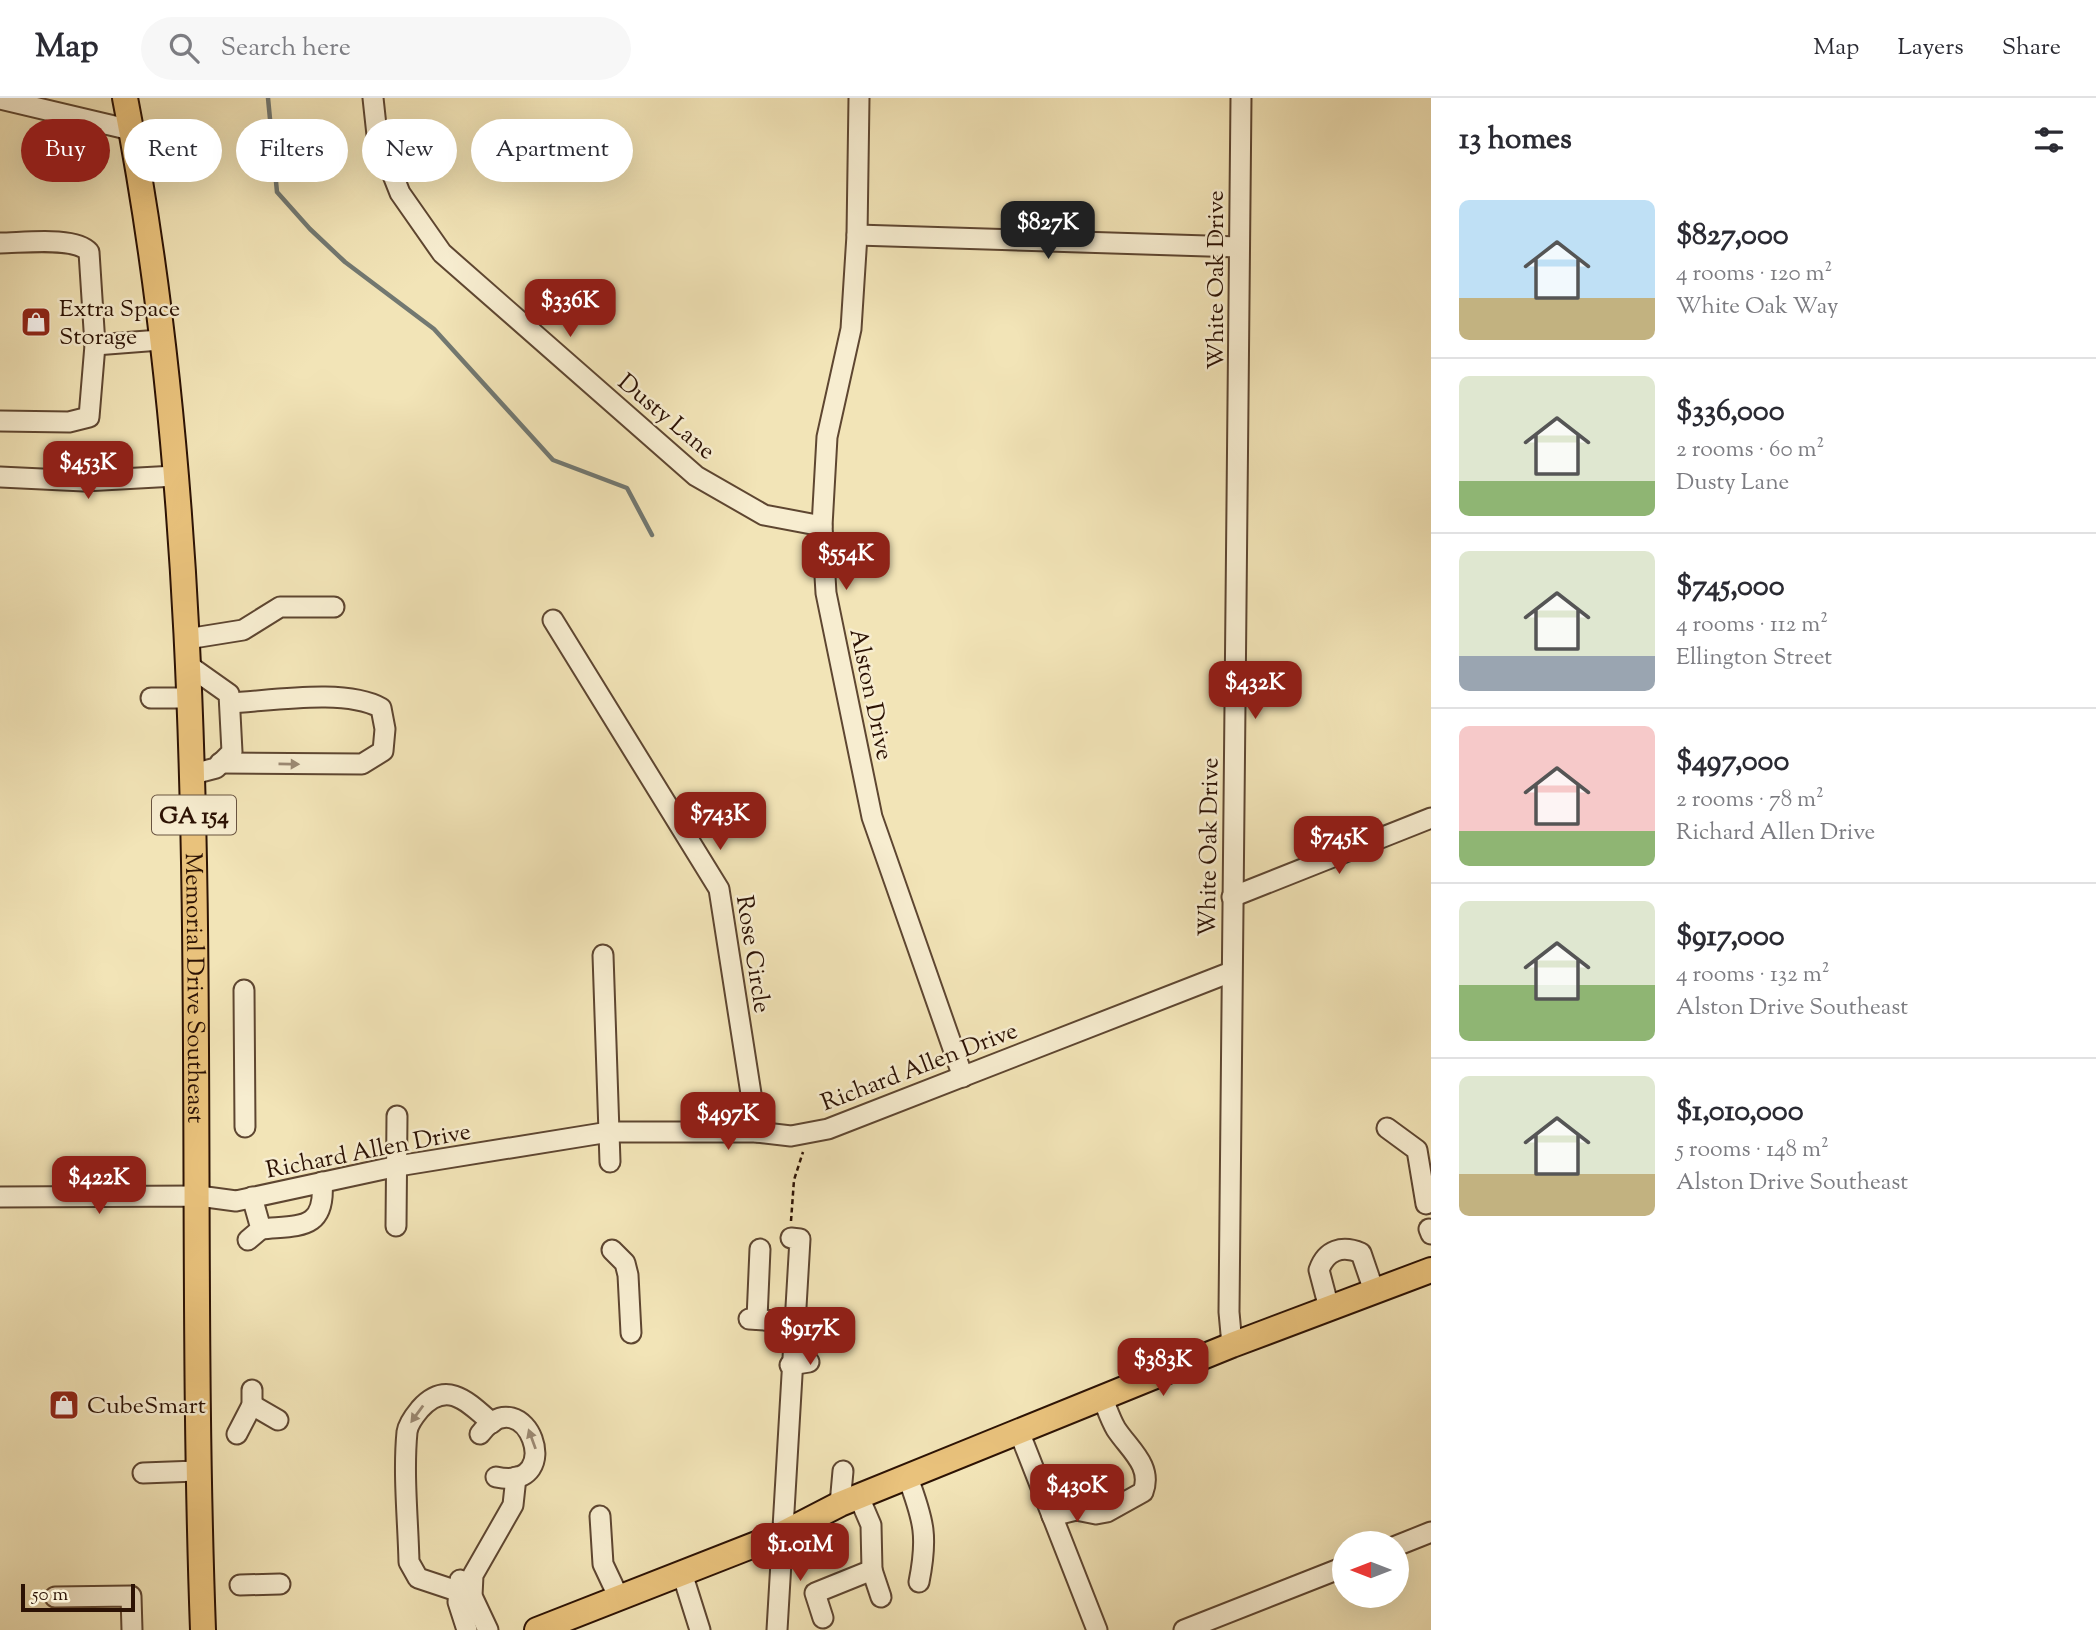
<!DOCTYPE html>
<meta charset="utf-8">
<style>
:root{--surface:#fff;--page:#f7f7f7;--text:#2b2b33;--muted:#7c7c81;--line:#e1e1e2;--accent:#8f2418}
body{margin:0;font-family:"Sorts Mill Goudy",serif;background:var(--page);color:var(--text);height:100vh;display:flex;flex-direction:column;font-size:26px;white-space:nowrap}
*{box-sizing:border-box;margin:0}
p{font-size:23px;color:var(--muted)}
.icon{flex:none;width:38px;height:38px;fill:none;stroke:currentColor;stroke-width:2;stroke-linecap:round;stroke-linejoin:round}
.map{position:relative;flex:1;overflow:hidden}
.panel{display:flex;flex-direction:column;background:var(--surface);width:665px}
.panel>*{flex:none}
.hud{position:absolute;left:21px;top:21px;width:665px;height:63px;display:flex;gap:14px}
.needle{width:46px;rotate:270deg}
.tools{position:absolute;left:1332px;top:1433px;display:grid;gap:14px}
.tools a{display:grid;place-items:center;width:77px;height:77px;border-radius:50%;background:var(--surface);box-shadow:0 7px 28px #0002;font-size:35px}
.scale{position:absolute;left:21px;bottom:18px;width:114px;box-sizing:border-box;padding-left:7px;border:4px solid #2c1204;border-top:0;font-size:19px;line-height:24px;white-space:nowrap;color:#2c1204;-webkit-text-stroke:5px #f7edd0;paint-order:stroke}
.price{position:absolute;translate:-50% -60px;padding:0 16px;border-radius:14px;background:var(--accent);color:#fff;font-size:23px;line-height:46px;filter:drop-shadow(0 2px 4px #0008)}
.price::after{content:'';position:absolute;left:50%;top:42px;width:21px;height:16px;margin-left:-10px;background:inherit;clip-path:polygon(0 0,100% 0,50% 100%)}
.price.selected{background:#222;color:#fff}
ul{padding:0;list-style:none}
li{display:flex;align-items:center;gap:21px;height:175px;padding:0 28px}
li+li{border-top:2px solid var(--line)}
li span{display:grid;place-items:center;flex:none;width:196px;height:140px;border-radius:10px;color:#555}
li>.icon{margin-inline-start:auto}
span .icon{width:84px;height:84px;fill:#fffc;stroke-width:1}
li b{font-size:30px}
h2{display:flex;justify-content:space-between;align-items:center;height:84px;padding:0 28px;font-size:30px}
.pill{padding:0 24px;border-radius:32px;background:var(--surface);box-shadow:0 7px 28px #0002;font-size:24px;line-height:63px}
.pill.selected{background:var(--accent);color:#fff}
header{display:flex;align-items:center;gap:42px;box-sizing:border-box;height:98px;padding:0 35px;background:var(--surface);border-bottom:2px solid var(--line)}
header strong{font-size:33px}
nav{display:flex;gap:38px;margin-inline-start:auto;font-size:24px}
.search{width:490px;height:63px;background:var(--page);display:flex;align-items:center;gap:18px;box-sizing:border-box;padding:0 24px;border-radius:38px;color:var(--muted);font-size:26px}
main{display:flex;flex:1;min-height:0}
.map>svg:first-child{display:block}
</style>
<header>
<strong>Map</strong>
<div class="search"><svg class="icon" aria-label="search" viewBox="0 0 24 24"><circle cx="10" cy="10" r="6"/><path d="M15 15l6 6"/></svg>Search here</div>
<nav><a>Map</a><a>Layers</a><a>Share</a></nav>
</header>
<main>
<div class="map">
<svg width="1431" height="1532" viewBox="0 0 1431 1532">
<rect width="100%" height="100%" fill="#f2e4b7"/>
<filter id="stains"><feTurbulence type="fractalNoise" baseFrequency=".00286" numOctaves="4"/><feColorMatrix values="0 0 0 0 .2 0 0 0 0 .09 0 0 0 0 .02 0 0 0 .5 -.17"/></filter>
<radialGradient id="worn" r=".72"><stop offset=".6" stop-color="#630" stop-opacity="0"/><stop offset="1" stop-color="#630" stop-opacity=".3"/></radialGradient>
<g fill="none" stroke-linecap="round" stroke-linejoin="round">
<!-- stream -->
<path stroke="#727871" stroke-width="4.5" d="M268,0l9,94 33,37 35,33 89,67 119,131 74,28 25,47"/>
<!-- minor casing -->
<g stroke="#5e4631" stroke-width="23">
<g id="minor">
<path d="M373,0l4,37 23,58 42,60 254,223 68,39 58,11"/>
<path d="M859,0l-2,137 -6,94 -24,108 -5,89 4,67 46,224 91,260"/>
<path d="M0,1l131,31"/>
<path d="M857,137l382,12"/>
<path d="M0,145c22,0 75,-7 89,9l6,93 65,-5"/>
<path d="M0,323l69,1 20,-5 6,-72"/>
<path d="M0,379l84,4 91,-5"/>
<path d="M553,522l166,269 38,243"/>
<path d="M187,541l56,-9 37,-23h54"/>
<path d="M188,567l41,29 3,58 -16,16 -23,6"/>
<path d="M151,600h39"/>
<path d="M220,665l142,1 21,-13 2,-22 -4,-21c-36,-20 -110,-7 -151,-5"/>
<path d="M1232,799l199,-79"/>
<path d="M603,857l7,207"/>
<path d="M244,892l1,137"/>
<path d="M1387,1030l30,22 9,54"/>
<path d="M0,1099l199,-1 37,5 162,-35 211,-34h148l34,4 37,-7 403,-157"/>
<path d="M396,1128l1,-110"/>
<path d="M261,1131c38,-4 65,2 61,-47"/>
<path d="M1429,1131l2,5"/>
<path d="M248,1142l13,-11 -9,-32"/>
<path d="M612,1152l13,13 3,12 3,58"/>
<path d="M1329,1210l-10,-38c7,-20 23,-25 42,-17l13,38"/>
<path d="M749,1221l43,3"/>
<path d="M757,1221l3,-70"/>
<path d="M1232,1247l-3,-33 12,-1214"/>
<path d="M790,1267l19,-3"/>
<path d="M252,1307l26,15"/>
<path d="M237,1336l15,-29v-15"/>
<path d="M480,1336c45,-59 89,58 16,43"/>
<path d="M1020,1336l77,196"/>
<path d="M143,1375l54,-2"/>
<path d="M908,1380c16,43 20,59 11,104"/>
<path d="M840,1406l3,-33"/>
<path d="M600,1418l3,48 16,34"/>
<path d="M1052,1418l24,-6 20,4 11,-2 36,-20c10,-26 -14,-43 -27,-63 -5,-8 -9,-20 -13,-30"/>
<path d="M1396,1448l35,-14"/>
<path d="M872,1472l9,27"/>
<path d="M682,1475l18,57"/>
<path d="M460,1482l-2,22 9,28"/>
<path d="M240,1487l40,-1"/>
<path d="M472,1498l-54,-18 -9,-16c-1,-42 -6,-88 -2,-130 1,-8 8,-17 13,-23 27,-30 48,-7 72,14"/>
<path d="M55,1499l76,-1 1,34"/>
<path d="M823,1520l-8,-25 57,-23 -1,-45 -12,-28"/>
<path d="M488,1532l-16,-34 1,-21 40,-70 3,-28"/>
<path d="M777,1532l23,-391 -9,-1"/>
<path d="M1184,1532l160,-63"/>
</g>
</g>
<!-- major casing -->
<g stroke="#2c1204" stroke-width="28">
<g id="major">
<path id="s1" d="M125,0c99,505 59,1021 78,1532"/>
<path d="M537,1532l245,-96 58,-30 392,-159 199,-75"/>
</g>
</g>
<!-- path -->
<path stroke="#2c1204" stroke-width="2.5" stroke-dasharray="5 3.5" stroke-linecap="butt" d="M791,1123l3,-41 9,-28"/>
<!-- minor -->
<use href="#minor" stroke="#f7edd0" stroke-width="19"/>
<!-- major -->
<use href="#major" stroke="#e9c27c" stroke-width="24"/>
</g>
<!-- one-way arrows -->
<defs><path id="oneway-solid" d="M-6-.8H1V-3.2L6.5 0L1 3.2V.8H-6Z" transform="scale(1.75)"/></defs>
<g fill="#9c8a74">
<use href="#oneway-solid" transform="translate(289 666) rotate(1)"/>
<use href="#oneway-solid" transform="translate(417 1316) rotate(126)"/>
<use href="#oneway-solid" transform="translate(532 1341) rotate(-110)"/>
</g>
<!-- icons -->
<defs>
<g id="shop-square" transform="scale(1.575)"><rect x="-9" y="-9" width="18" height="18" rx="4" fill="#8f2418" stroke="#f7edd0"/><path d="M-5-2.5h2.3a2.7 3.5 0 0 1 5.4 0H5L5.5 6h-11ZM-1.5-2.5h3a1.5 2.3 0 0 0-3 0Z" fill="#fff"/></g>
</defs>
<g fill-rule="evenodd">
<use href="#shop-square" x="36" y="224"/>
<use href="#shop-square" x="64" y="1307"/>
</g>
<g text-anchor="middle" stroke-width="5" stroke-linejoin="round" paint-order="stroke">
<!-- shield labels -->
<rect fill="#f7edd0" stroke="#695441" stroke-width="2" x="152" y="697.5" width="84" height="39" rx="5"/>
<g font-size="23" font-weight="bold" fill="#2c1204">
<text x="194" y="725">GA 154</text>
</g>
<!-- street labels -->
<g font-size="24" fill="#2c1204" stroke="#f7edd0">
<text transform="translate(1215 182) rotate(-90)" y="8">White Oak Drive</text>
<text transform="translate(667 318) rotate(40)" y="8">Dusty Lane</text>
<text transform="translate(872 596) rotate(78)" y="8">Alston Drive</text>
<text transform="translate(1208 749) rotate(-89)" y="8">White Oak Drive</text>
<text transform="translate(754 856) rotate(81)" y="8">Rose Circle</text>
<text dy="8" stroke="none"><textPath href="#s1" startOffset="894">Memorial Drive Southeast</textPath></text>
<text transform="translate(919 968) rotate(-21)" y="8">Richard Allen Drive</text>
<text transform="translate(368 1052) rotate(-11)" y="8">Richard Allen Drive</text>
</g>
<!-- poi labels -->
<g font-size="24" fill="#2c1204" stroke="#f7edd0" text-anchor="start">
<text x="59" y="218">Extra Space<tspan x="59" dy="28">Storage</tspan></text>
<text x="87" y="1315">CubeSmart</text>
</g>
</g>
<rect width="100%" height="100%" filter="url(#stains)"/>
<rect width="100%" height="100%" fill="url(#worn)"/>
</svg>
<div class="tools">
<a><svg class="needle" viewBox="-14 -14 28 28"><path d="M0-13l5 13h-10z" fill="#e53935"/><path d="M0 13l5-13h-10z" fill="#7c7c81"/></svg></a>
</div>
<div class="scale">50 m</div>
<b class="price selected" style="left:1048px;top:163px">$827K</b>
<b class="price" style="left:570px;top:241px">$336K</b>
<b class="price" style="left:88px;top:403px">$453K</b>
<b class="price" style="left:846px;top:494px">$554K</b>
<b class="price" style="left:1255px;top:623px">$432K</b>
<b class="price" style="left:720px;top:754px">$743K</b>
<b class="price" style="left:1339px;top:778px">$745K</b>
<b class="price" style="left:728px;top:1054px">$497K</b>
<b class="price" style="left:99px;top:1118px">$422K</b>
<b class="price" style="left:810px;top:1269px">$917K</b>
<b class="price" style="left:1163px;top:1300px">$383K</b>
<b class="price" style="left:1077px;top:1426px">$430K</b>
<b class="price" style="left:800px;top:1485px">$1.01M</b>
<div class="hud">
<a class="pill selected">Buy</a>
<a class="pill">Rent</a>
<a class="pill">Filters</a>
<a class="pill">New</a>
<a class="pill">Apartment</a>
</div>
</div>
<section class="panel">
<h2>13 homes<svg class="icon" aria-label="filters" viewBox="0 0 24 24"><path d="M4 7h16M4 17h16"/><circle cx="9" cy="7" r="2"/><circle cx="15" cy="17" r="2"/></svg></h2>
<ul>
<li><span style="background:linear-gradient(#bfe0f5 70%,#c2b280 0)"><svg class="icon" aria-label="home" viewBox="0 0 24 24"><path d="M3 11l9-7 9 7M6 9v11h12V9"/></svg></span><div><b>$827,000</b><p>4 rooms · 120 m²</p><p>White Oak Way</p></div></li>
<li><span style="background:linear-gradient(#dfe7d0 75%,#8fb573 0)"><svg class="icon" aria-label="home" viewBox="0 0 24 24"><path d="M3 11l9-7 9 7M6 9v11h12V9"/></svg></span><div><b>$336,000</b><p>2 rooms · 60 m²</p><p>Dusty Lane</p></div></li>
<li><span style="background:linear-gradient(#dfe7d0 75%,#9aa5b1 0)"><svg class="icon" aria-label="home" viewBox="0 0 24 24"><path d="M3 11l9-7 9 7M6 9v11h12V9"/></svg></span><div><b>$745,000</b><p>4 rooms · 112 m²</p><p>Ellington Street</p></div></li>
<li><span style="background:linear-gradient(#f6c9c9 75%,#8fb573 0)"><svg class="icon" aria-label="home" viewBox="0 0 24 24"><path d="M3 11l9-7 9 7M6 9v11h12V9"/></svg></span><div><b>$497,000</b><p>2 rooms · 78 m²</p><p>Richard Allen Drive</p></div></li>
<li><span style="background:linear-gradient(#dfe7d0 60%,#8fb573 0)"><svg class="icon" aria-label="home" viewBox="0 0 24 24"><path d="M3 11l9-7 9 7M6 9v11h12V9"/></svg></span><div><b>$917,000</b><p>4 rooms · 132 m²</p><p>Alston Drive Southeast</p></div></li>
<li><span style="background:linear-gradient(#dfe7d0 70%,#c2b280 0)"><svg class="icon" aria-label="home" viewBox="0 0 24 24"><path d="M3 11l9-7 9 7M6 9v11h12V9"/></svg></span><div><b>$1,010,000</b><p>5 rooms · 148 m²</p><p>Alston Drive Southeast</p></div></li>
</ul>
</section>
</main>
